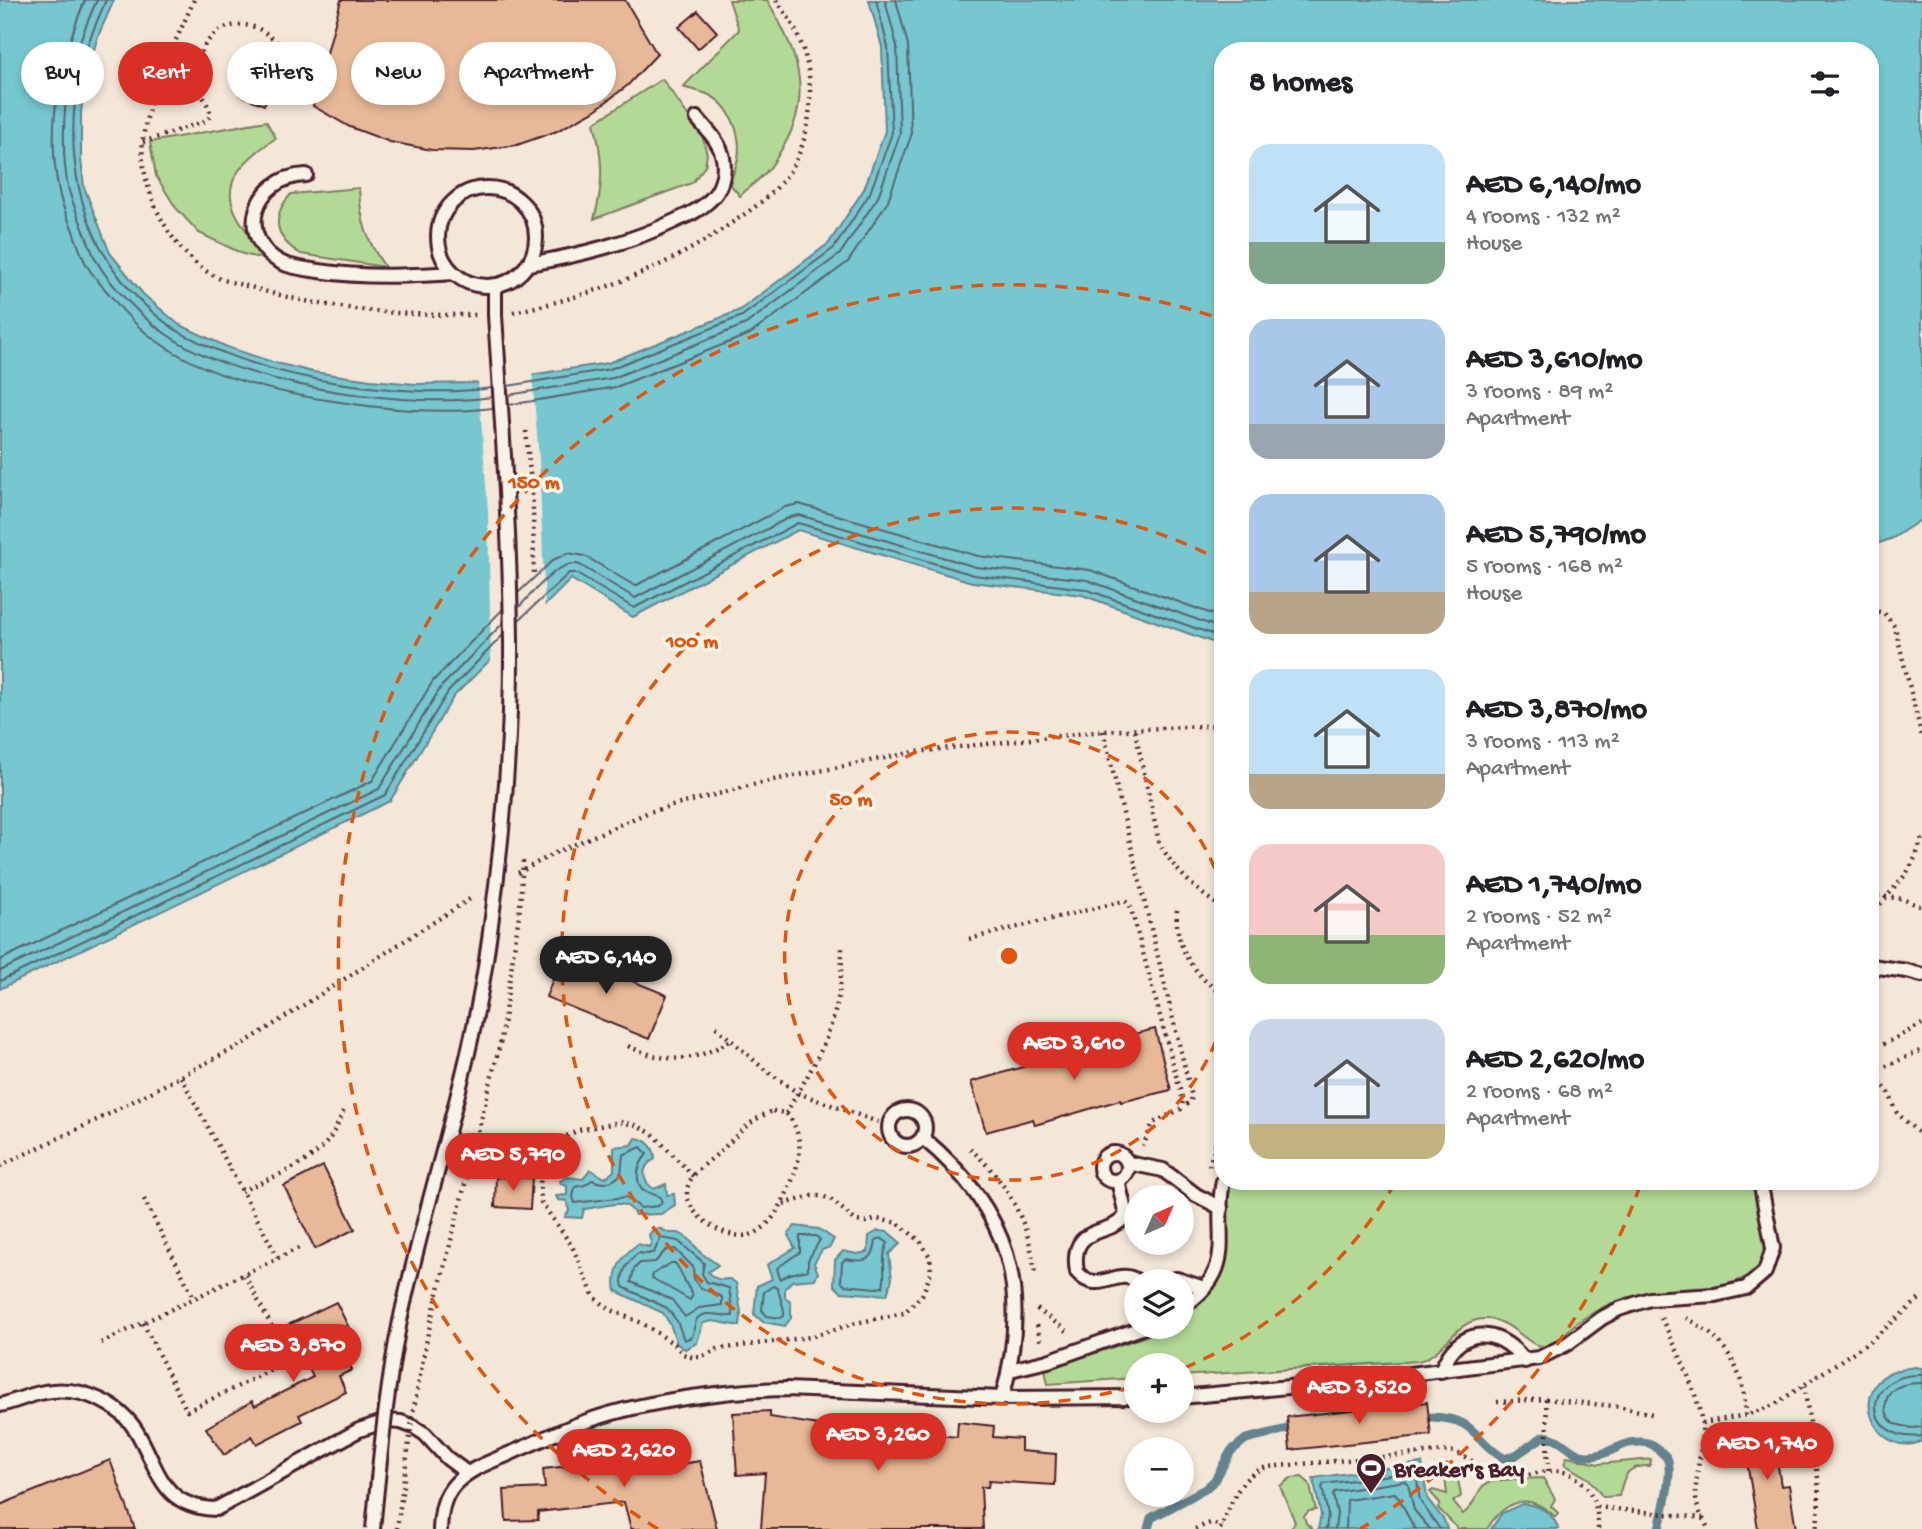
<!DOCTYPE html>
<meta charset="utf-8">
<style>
:root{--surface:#fff;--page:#f6f6f6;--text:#202124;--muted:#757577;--accent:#d93025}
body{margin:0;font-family:"Gochi Hand",sans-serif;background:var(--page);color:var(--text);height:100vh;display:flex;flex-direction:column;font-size:26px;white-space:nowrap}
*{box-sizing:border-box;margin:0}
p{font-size:23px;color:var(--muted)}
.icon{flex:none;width:38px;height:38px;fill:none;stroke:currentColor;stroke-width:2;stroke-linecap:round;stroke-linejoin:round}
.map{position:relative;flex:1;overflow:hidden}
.sheet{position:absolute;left:1214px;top:42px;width:665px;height:1148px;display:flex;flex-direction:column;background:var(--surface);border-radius:28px;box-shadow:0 4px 10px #0003}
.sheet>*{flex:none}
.banner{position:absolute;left:21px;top:42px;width:665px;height:63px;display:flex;gap:14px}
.needle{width:46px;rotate:45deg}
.buttons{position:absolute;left:1124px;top:1185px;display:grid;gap:14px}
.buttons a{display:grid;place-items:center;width:70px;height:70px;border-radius:50%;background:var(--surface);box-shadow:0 4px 10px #0003;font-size:35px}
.price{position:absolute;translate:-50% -60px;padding:0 16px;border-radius:24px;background:var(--accent);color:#fff;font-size:23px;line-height:46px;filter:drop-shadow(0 2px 4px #0008)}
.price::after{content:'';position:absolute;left:50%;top:42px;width:21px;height:16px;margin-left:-10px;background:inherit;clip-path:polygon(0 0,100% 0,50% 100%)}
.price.active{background:#222;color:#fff}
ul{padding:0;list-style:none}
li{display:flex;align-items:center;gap:21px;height:175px;padding:0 35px}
li span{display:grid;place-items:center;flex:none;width:196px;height:140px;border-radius:21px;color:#555}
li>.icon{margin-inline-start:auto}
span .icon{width:84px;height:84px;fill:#fffc;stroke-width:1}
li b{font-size:30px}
h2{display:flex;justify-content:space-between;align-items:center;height:84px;padding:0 35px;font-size:30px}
.chip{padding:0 24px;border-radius:32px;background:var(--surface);box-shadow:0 4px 10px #0003;font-size:24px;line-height:63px}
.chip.active{background:var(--accent);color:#fff}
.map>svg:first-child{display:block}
</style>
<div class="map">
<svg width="1922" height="1529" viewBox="0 0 1922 1529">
<rect width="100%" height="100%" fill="#f4e7d8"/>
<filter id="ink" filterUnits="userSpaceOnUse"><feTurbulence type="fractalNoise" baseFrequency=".0143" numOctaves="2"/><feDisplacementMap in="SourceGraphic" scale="14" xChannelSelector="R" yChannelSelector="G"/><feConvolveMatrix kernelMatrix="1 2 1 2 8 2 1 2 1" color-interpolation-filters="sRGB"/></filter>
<g filter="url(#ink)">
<!-- green -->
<g fill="#b2da96" stroke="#7e7c60" stroke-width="2">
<path d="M729,0h38c29,48 48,94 16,147 -5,8 -9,16 -15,23 -8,9 -19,17 -28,26l-10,-12c2,-8 6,-17 8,-26 4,-22 -7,-53 -29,-63 -8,-4 -18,-5 -26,-8l56,-57z"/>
<path d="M662,79l40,56 5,19 -2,12 -13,17 -98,36c10,-34 9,-62 0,-96z"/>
<path d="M266,121l10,17c-68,45 -51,71 -4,123l-29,-7 -44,-21 -23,-25 -20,-32 -6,-34z"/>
<path d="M359,188c1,31 8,54 26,79l-84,-13c-26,-15 -31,-37 -10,-60z"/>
<path d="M1230,1181h522c6,20 15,41 15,62 -1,49 -72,45 -105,48 -18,2 -35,6 -52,13 -10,4 -22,12 -32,18 -10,7 -21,23 -34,24 -18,1 -32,-29 -61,-27 -30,2 -38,36 -65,42l-237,15v-11h-45v13l-88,6 -3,-14 98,-33 23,-10 15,-1v-8c65,-42 37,-75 49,-137z"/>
<path d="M1567,1457l32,7 52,-5 -1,7c-23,-1 -26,9 -31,30l-16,1 -14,-18 -25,-15z"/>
<path d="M1447,1464l7,2 2,3 5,27 -8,6 10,12c10,-7 12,-17 19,-27 9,-10 47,-8 61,-9l12,21 -4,7 7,7 -3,4c-26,-26 -50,-17 -68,12h-29l-20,-21 2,-5 -10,-11 3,-2 14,4 -3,-24z"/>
<path d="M1302,1477l7,6 7,27 -7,1 -5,5 2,7 6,6h-21l4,-7 -15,-36 11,-8z"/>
</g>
<!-- water -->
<g fill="#76c7d0" stroke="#64848e" stroke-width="2">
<path d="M0,0h114l-16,36 -13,43 -4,34v46l3,28 26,66 33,41 35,30 49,23 45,15 41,10 58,8 44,4 63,-1 130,-20 132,-53 89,-67 35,-54 21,-58 -3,-84 -13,-47h1053v519l-29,19 -22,8v-495h-648v595l-141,-51 -110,-13 -174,-52 -165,87 -62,-38 -117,117 -64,105 -390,188z"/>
<path d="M636,1138c11,1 19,10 19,21 -14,7 -14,22 -1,30l12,-5 1,11 7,-1 1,11 -14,9 -26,1c-9,-20 -33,-7 -51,-6l-2,9 -17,-1 4,-6 -2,-10 -9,-1 -2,-4 11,-1v-9l-6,-2 -1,-3 7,-4 16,2 7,-10 15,9 9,-7v-24l18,-2z"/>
<path d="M795,1226l24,3 15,10 -4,8 -8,3 -8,13 4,10 -3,6 -23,2 -7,7v9l6,6v15l-6,8 -22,-4 -9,-8 3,-28 15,-7 -5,-14 28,-17 -7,-13z"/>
<path d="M653,1229h8l8,4h10l10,6 12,14 17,12 -10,7c6,8 13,8 22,7l6,4 5,29 -1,14 -27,-5 -10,2 -6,20 -12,6 -8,-5 -7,-20 -7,-11 -47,-22c-4,-20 6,-36 22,-47l11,3 2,-4 -2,-8z"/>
<path d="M878,1231l10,1 13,11 -12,11 3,25 -5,16 -46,-3 -7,-7 1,-25 8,-9 14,3 11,-2 1,-16z"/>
<path d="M1915,1367l7,1v73c-42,19 -75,-45 -33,-68 7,-4 18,-4 26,-6z"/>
<path d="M1422,1463l5,35 17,22 3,9h-129l3,-14 -8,-37z"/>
<path d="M1522,1504c17,0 30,9 37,25h-68l11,-16z"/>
</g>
<!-- pier -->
<path fill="#f4e7d8" d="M532,372l7,87 6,150 -54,54 -3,-151 -10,-132z"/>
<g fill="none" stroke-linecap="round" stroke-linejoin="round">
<!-- shore -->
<g stroke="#5c626d" stroke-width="2">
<path d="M85,0c-25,60 -40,127 -26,191 2,14 9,27 14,40 4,12 8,24 14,35 6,10 15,20 23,29 15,19 33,38 54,51 51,33 116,48 176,56 50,8 103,12 153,6"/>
<path d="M97,0c-11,24 -21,49 -27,75 -7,33 -9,83 -1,116 4,13 10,27 15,40 4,9 7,20 12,29 14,26 48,60 73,76 44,30 118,48 170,56 50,7 103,12 153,5"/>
<path d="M106,0c-11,26 -23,52 -28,80 -17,98 12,190 95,248 8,6 19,10 28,15 43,20 90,33 137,40 50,7 103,12 154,5"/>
<path d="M508,386l102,-17 132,-53 92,-68 36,-55 22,-60 -4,-86 -12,-47"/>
<path d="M508,395l105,-17 133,-54 94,-70 38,-57 22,-63 -3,-88 -12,-46"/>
<path d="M509,405l107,-18 134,-53 98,-72 39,-59 24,-67 -3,-91 -12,-45"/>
<path d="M518,593l35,-33 15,-7 17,3 50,30 150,-79 14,-3 179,52 112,14 133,48"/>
<path d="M518,608c14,-14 41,-50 62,-43l55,33 155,-81 9,-2 177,52 111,13 136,49"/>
<path d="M519,620l50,-47h6l59,35 164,-85 176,52 111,14 138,49"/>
<path d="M0,960l372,-179 61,-100 70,-72"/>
<path d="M0,971l379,-182 62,-102 62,-64"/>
<path d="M0,981l385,-186 63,-103 55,-57"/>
<path d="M641,1147l6,7c-9,11 -13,23 -5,36l18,7 2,5 -4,4 -17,2 -15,-11 -51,6 -2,-6 2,-10 10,-2 7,-5c12,5 19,4 29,-6l2,-19z"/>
<path d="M800,1236h16l4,4 -12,20v10l-18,4 -10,5 -3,-11 23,-16z"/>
<path d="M661,1238l17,3 26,22 -2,11 5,8 22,6 4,28c-10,1 -29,-7 -36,3 -3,5 -3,13 -5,18l-8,3 -7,-19 -10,-13 -44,-21c-4,-14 5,-25 15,-34l10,1 6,-2z"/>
<path d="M881,1238l7,5c-8,15 -1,27 -5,44l-7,1 -32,-3 -3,-4 1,-19 4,-3c20,4 28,2 30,-19z"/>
<path d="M675,1249l18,18 1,12 7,9 21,9v8l-23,3 -14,9 -13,-17 -41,-18 3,-13 6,-6 15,-1 11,-12z"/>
<path d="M671,1263h4c8,10 10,22 18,32l-3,5 -38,-22 1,-4z"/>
<path d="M773,1286l5,2c1,11 7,17 6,28l-3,2 -14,-2 -5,-6 2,-18z"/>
<path d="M1922,1375c-63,-2 -60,68 0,61"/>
<path d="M1922,1383c-15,0 -35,3 -36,21 -1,9 2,15 9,20l17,4 10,-1"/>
<path d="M1326,1529l2,-14 -6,-28 2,-3 89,-12 3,2 4,27 20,28"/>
<path d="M1335,1529l2,-15 -4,-19 1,-3 71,-11 3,3 6,26 16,19"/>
<path d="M1346,1529l1,-29 48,-7c8,8 11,24 21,36"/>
</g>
<!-- stream -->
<g stroke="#64848e" stroke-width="9">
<path d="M1432,1417c47,2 39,22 73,42l11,-4 28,-19c20,2 25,19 43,20 16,1 28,-9 42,-13 12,-2 22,-2 30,7 3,3 6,5 8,8 7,14 -5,55 -8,71"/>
<path d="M1148,1529l3,-11 54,-29 10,-9 16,-29 15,-12 41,-10"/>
</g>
</g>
<!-- building -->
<g fill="#e8b998" stroke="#4a1f2b" stroke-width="2">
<path d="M341,0h284l32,54 -29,31 -34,26 -37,20 -40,14 -43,6 -42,-1 -42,-8 -40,-15 -37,-21z"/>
<path d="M698,11l19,21 -19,17 -19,-22z"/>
<path d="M255,62l23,11 -14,32 -24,-10z"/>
<path d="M563,953l104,42 -18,44 -103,-42z"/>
<path d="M1155,1029l16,61 -50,12 -1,-2 -85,25 -2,-6 -47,13 -15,-50 135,-39 -1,-2z"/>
<path d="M323,1166l32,63 -40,20 -31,-63z"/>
<path d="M496,1177l36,1 -2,31 -35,-2z"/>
<path d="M336,1302l13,26 -14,6 17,36 -13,6 7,16 -47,23 3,6 -45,23 -5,-8 -28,19 -18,-27 46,-27 3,5 58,-29 -25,-52z"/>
<path d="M1427,1402l4,33 -141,15 -3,-33z"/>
<path d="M770,1411v6l91,15 3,-16 28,5 -1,9 66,7 1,-15 36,4 -1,11 28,2v12l35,3 -1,31 -66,-4 -1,6h-7l2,42h-222l4,-56 -28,2 -4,-62z"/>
<path d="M1772,1427l9,59 8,-1 7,44h-38l-16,-98z"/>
<path d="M657,1442l1,12 15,-3 2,14 25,-4 17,68h-86l-7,-27 -86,10v8l-32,1 -2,-31 41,-2 -2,-19 54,-6 -2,-16z"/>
<path d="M110,1460l25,69h-135v-24z"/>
</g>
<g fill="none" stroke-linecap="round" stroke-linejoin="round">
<!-- lane casing -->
<g stroke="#4a1f2b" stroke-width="18">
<g id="lane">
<path d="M306,175c-54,2 -71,64 -24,88 11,5 25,6 37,8 45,7 89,5 134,2"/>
<circle cx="487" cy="237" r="49"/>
<path d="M529,264c51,-9 101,-21 148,-44 11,-5 23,-10 32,-19 12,-10 17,-28 14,-43 -3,-16 -16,-28 -26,-40"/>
<path d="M495,315v-29"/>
<path d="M1871,966l36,5 15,4"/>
<circle cx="907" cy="1128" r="18"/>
<path d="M923,1138c87,72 109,152 79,260"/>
<circle cx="1114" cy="1167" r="14"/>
<path d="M1128,1163l35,7 33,25 25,13"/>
<path d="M1118,1181l8,34c-14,23 -58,7 -49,57 21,25 40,-6 60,9"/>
<path d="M1164,1281l13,-2 27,9"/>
<path d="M1181,1308c60,-40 31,-73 42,-127"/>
<path d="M1010,1370l38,-9 99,-35"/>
<path d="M1441,1371c17,-44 55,-47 84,-10"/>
<path d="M1181,1397l173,-16 185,-23 28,-14 35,-26 17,-9 31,-10 65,-4 31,-7 19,-16 8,-24 -13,-67"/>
<path d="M0,1405c18,-4 34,-13 52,-14 32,-3 68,13 85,41 23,39 24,75 79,77l143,-79 27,-9 15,1 13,5 11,7 22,24 20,15"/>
<path d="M440,1529c1,-17 3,-32 15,-45 15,-16 36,-22 56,-31 26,-11 52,-24 79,-33 55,-19 138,-30 196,-31l216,9 134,-1"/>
</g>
</g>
<!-- path -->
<g stroke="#4a1f2b" stroke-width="4.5" stroke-dasharray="2 5" stroke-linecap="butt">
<path d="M194,0c-19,44 -45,91 -51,139 -6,49 31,121 78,140 12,4 24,6 36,10 72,21 145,27 220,26"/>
<path d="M143,142l63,-21c3,-4 5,-4 4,-9 -2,-9 -9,-17 -12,-26 -8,-26 11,-59 39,-61 18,-1 27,6 40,17"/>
<path d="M513,312c79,-16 154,-43 220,-90 20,-13 38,-26 52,-44 17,-22 25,-53 25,-80 1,-37 -11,-69 -34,-98"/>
<path d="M1871,610l13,3 11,14 27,110"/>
<path d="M1103,731l89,366 -2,6 -7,3"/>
<path d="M1135,731l24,111c13,26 39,51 64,66"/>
<path d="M518,873l39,-21 92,-40 115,-30 151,-30 188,-21 120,-6"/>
<path d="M1871,895l32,4 19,8"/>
<path d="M1177,910c-3,35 16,66 46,84"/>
<path d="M1871,915l36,-42 9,-17 6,-18"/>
<path d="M969,939l151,-37 5,-1 5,4 53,196 -2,8 -28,14 -10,23"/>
<path d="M716,1027l48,42 34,24 91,33"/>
<path d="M628,1046c39,18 66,17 103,-6"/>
<path d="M1871,1051l51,-27"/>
<path d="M1871,1070l18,23 8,20 25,23"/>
<path d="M1873,1072l49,-22"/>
<path d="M181,1077l97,181"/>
<path d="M773,1111l13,2c17,20 16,41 7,65 -8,20 -19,47 -40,56 -24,10 -77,-22 -64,-51 6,-14 23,-23 34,-34 16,-16 28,-30 50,-38z"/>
<path d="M786,1113c18,-31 39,-64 48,-98 7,-23 8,-47 8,-71"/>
<path d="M970,1149c37,31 61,77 65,126"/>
<path d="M0,1166l103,-49 143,-75 227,-145"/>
<path d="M1209,1166l8,-27 6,-7"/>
<path d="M693,1176l-40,-42 -18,-9 -15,-3 -41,8 -17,8 -21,32 -1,16 1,16 31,44 22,51 15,12 33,14 32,21 9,10 9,3h9l17,-8 92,-12 46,-14 48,-10 18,-18 9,-22 -1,-16 -10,-16 -22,-18 -21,-4 -12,3 -9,-1 -24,-21 -10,-4h-10l-32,9"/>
<path d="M241,1191c28,-13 67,-25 86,-49 8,-10 13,-23 18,-35"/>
<path d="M144,1199l50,99"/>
<path d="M1037,1309l30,22"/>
<path d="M1661,1318c15,29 37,74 41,106 2,25 -10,59 -5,80 2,9 8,17 11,25"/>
<path d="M1686,1318c41,21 58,52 60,97"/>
<path d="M143,1323l44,88 103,-50 -46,-87"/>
<path d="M1037,1325l4,19"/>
<path d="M101,1343l200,-96"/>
<path d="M1804,1386c6,42 21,102 12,143"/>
<path d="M1546,1399l2,72"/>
<path d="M1497,1402l49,-3 76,8 34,8"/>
<path d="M1702,1423l44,-8 28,-10 96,-64 52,-44"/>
<path d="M1597,1507l106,11"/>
<path d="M1195,1529l15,-6 12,3"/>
<path d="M1220,1529c12,-25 18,-54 47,-62l182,-16c19,3 33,21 53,26 17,3 31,-5 48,-6 34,-2 49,29 48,58"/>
</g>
<!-- lane -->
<use href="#lane" stroke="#f7f3e8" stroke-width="12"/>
<!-- lane-bridge casing -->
<g stroke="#4a1f2b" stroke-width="18" stroke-linecap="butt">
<path id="lane-bridge" d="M373,1529c7,-69 13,-139 27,-208 25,-119 66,-234 85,-354 16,-107 27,-217 26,-326 -1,-109 -9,-218 -16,-326"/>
</g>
<!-- path-bridge -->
<g stroke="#4a1f2b" stroke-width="4.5" stroke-dasharray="2 5" stroke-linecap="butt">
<path d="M526,431l7,74 1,71"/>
<path d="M397,1529l16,-116 15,-80 73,-293 19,-133 3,-46"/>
</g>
<!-- lane-bridge -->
<use href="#lane-bridge" stroke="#f7f3e8" stroke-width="12"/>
</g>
</g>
<!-- distance rings -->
<g fill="none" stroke="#e0560e" stroke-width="3.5" stroke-dasharray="12 9">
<path d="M1223 1021A224 224 0 1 1 1223 891"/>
<path d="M1395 1183A448 448 0 0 1 1184 1368M1132 1387A448 448 0 1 1 1223 562"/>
<path d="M1640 1186A672 672 0 0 1 1360 1529M658 1529A672 672 0 0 1 1222 319"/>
</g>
<!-- icons -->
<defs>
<g id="stadium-pin" transform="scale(1.575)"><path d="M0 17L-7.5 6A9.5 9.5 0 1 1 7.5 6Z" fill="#4a1f2b" stroke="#f7f3e8"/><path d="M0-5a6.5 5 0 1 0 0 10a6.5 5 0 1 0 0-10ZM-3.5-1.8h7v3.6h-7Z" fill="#fff"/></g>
</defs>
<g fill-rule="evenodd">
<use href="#stadium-pin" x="1371" y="1468"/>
</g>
<g text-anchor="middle" stroke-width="7" stroke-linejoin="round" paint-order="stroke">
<!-- poi labels -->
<g font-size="23" font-weight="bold" fill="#4a1f2b" stroke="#f7f3e8" text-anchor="start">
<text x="1394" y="1476">Breaker's Bay</text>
</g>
</g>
<circle cx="1009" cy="956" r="10" fill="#e0560e" stroke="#f7f3e8" stroke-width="3.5"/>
<g font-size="21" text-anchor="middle" font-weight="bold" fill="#e0560e" stroke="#f7f3e8" stroke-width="7" stroke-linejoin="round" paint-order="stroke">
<text x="534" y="488">150 m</text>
<text x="692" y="647">100 m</text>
<text x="851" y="805">50 m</text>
</g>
</svg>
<div class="buttons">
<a><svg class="needle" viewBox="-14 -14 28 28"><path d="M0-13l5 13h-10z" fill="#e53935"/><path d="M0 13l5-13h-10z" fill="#757577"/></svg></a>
<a><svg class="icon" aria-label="layers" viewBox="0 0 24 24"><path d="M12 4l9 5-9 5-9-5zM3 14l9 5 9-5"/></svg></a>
<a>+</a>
<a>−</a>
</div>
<b class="price active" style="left:606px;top:996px">AED 6,140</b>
<b class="price" style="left:1074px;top:1082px">AED 3,610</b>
<b class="price" style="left:513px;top:1193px">AED 5,790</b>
<b class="price" style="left:293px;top:1384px">AED 3,870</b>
<b class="price" style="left:1359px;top:1426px">AED 3,520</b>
<b class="price" style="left:878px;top:1473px">AED 3,260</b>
<b class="price" style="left:1767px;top:1482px">AED 1,740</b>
<b class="price" style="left:624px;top:1489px">AED 2,620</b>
<div class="banner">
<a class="chip">Buy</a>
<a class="chip active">Rent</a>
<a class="chip">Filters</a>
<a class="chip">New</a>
<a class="chip">Apartment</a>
</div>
<section class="sheet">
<h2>8 homes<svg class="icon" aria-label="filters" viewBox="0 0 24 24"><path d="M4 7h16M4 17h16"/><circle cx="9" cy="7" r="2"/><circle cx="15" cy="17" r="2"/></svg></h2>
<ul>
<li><span style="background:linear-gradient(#bfe0f5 70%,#7fa58c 0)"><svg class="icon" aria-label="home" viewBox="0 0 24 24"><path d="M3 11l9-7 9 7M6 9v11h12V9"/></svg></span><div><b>AED 6,140/mo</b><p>4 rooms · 132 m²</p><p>House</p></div></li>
<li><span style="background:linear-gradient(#a9c7e8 75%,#9aa5b1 0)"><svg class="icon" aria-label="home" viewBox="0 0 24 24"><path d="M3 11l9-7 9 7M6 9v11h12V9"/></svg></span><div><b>AED 3,610/mo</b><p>3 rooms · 89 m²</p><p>Apartment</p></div></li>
<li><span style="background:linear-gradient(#a9c7e8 70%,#b9a48a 0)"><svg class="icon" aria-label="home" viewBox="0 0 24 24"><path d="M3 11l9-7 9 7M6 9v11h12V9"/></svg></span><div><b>AED 5,790/mo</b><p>5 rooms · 168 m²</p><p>House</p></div></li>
<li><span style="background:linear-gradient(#bfe0f5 75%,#b9a48a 0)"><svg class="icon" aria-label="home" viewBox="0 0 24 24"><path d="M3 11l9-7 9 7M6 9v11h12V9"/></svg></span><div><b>AED 3,870/mo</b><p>3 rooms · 113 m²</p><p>Apartment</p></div></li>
<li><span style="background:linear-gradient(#f6c9c9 65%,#8fb573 0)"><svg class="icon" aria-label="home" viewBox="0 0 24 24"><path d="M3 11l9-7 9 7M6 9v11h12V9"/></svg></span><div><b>AED 1,740/mo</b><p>2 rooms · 52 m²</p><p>Apartment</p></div></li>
<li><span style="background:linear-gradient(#c9d6e8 75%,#c2b280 0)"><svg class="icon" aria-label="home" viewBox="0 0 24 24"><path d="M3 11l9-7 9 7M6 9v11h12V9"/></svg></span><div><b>AED 2,620/mo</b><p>2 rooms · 68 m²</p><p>Apartment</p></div></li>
</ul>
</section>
</div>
